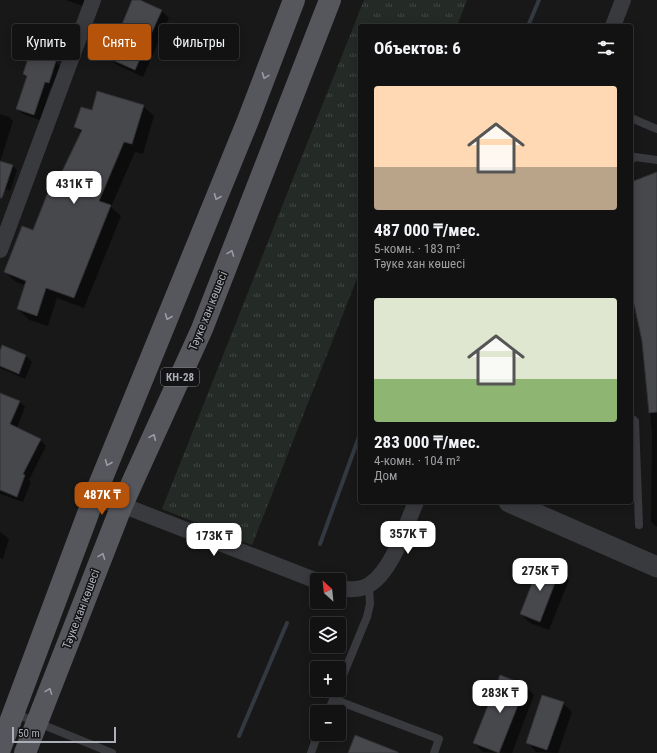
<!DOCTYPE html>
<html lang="ru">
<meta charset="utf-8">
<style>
:root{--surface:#121213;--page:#1f2021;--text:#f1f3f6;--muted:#9c9ea0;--line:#313233;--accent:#b45309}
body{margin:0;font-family:"Roboto Condensed",sans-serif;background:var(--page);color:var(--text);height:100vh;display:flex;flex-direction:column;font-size:15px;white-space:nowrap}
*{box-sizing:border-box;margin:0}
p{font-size:13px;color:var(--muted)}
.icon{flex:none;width:22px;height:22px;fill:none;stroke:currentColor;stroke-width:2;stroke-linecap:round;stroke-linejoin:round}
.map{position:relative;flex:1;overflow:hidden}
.details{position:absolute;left:358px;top:24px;width:275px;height:480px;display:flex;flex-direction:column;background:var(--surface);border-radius:4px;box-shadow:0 2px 10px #0003,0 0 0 1px var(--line)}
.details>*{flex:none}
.guide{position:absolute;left:12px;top:24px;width:286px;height:36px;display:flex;gap:8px}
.needle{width:26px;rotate:333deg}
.fabs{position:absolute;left:310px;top:573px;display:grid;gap:8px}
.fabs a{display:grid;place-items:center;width:36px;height:36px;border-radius:4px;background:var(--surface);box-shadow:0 2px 10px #0003,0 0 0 1px var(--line);font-size:20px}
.scale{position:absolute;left:12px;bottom:10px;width:104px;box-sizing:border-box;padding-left:4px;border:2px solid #acaeb8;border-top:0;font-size:11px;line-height:14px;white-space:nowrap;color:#acaeb8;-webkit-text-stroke:3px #131315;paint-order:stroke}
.price{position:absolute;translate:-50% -34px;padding:0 9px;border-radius:8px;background:#fff;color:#222;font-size:13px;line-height:26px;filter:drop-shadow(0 1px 2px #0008)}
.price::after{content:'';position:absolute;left:50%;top:24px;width:12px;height:9px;margin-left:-6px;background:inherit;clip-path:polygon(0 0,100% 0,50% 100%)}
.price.current{background:var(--accent);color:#fff}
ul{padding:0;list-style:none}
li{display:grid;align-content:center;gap:8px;height:212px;padding:0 16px}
li span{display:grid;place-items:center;height:124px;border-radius:4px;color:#555}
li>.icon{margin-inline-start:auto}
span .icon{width:72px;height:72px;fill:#fffc;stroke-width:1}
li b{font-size:17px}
h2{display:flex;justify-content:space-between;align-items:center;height:48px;padding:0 16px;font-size:17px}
.tag{padding:0 14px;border-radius:4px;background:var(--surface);box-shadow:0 2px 10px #0003,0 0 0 1px var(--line);font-size:14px;line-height:36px}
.tag.current{background:var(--accent);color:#fff}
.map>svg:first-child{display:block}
</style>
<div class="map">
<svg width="657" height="753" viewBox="0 0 657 753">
<defs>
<pattern id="grass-tufts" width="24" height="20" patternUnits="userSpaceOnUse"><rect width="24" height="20" fill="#242b26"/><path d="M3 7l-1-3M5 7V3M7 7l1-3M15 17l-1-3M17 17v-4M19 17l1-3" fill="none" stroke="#414743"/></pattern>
</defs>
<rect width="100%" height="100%" fill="#181819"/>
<!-- grass -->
<path fill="url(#grass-tufts)" d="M364,0h103l-10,26h-97v245l-108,274 -90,-36z"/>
<!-- shadow -->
<g fill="#0007">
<path d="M66,0h19l-2,6z"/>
<path d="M134,0h4l23,10 8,8 -26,59 -26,-12 -8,-7z"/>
<path d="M31,54l25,8 6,6 -7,20 -4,-1 -11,33 -17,-6 -6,-5 10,-31 -3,-4z"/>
<path d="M143,106l11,10 -11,38 -8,-2 -24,55 10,9 -37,92 -27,-10 -9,28 -19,-6 -11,-11 8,-23 -10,-4 -11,-10 29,-41 23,-46 24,-52 -5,-6 16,-16z"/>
<path d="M0,114l9,3 4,4 -13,41z"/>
<path d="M0,162l13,4 4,4 -7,21 -10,-4z"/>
<path d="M657,173v354l-6,-5 1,-88 -9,-93 -12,-56v-101z"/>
<path d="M3,346l23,10 6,6 -7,17 -25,-11v-14z"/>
<path d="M0,394l19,7 6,6 -8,21 23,12 6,6 -17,34 2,2 -8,20 -23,-8z"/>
<path d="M0,532l9,7 -6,20 -3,-1z"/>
<path d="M541,564l18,7 10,9 -20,50 -19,-7 -9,-9z"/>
<path d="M525,686l9,9 -22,58 -29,-1 -9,-9z"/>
<path d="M563,703l9,9 -14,41 -22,-1 -9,-10z"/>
</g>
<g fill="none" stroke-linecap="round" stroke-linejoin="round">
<!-- stream -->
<g stroke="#333941" stroke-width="4">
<path d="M528,26l11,-26"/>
<path d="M320,544l40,-110"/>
<path d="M239,736l48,-113"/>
</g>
</g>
<!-- building -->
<g fill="#47484c" stroke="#323235">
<path d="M132,0h8l22,10 -27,60 -27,-12z"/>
<path d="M30,52l26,9 -7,22 -4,-1 -11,33 -18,-6 11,-33 -4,-2z"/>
<path d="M97,91l47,14 -12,39 -8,-2 -25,59 12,4 -37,93 -28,-10 -9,28 -20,-7 9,-28 -22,-9 18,-46 11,4 19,-48 4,2 26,-54 -8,-3 7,-20 11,3z"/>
<path d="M0,161l13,4 -11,33h-2z"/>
<path d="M657,172v240l-8,1 -7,-72 -11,-51v-108z"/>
<path d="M2,345l24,10 -7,19 -19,-8v-15z"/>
<path d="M0,393l20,8 -10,23 31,15 -18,35 2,1 -8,22 -17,-7z"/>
<path d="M540,563l20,7 -20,52 -20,-8z"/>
<path d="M500,675l26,10 -27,68 -26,-10z"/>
<path d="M542,695l22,7 -17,48 -21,-7z"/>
<path d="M355,735l43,17v1h-50z"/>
</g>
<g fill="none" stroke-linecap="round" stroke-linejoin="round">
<!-- service -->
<g stroke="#393a3e" stroke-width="8">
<path d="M631,118l26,11"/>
<path d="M631,160l4,-3 22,3"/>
<path d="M631,418l4,3 4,104"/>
<path d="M339,685l28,-68 3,-13 -1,-18"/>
<path d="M333,699l106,40 -5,14"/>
<path d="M328,712l9,-22"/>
<path d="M14,713l98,40"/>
<path d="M311,753l7,-19"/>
</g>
<!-- minor -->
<g stroke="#393a3e" stroke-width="16">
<path d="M613,26l10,-26"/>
<path d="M0,250l93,-250"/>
<path d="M122,505l195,76"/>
<path d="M339,588c9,2 22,2 30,-3 24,-15 36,-58 47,-83"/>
</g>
<!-- tertiary -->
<g stroke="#393a3e" stroke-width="21">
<path d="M95,495l27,10"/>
<path d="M509,502l148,65"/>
</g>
<!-- primary -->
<g stroke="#56565d" stroke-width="22">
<path d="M0,749l95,-254 152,-372 47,-123"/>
<path d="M25,753l97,-248 80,-176 128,-329"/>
</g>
</g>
<!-- one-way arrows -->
<defs><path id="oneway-chevron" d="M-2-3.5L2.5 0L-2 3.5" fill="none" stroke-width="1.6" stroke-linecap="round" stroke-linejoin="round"/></defs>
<g stroke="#9b9ca6">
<use href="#oneway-chevron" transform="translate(265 76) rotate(111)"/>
<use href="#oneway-chevron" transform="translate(217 197) rotate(112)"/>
<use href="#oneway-chevron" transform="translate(231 253) rotate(-69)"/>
<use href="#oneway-chevron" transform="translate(168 317) rotate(112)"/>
<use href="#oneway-chevron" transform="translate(153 437) rotate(-66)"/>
<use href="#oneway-chevron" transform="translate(108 463) rotate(112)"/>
<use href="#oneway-chevron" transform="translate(102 556) rotate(-69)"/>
<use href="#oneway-chevron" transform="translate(49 691) rotate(-69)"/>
</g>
<g text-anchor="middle" stroke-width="3" stroke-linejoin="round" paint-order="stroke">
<!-- shield labels -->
<rect fill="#131315" stroke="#7e8087" stroke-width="1" x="161" y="368" width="38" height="18" rx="3"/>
<g font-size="11" font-weight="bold" fill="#acaeb8">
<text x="180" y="381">КН-28</text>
</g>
<!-- street labels -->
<g font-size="12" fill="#acaeb8" stroke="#131315">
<text transform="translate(208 311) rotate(-68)" y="4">Тәуке хан көшесі</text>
<text transform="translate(81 609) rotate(-69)" y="4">Тәуке хан көшесі</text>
</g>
</g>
</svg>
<div class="fabs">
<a><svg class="needle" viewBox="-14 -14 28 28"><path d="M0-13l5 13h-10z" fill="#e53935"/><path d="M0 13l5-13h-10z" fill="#9c9ea0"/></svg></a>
<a><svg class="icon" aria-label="layers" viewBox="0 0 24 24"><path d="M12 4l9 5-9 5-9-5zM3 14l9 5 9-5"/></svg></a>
<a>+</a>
<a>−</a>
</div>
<div class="scale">50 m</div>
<b class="price" style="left:74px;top:205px">431K ₸</b>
<b class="price current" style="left:102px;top:516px">487K ₸</b>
<b class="price" style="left:408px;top:555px">357K ₸</b>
<b class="price" style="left:214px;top:557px">173K ₸</b>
<b class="price" style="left:540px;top:592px">275K ₸</b>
<b class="price" style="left:500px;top:714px">283K ₸</b>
<div class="guide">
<a class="tag">Купить</a>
<a class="tag current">Снять</a>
<a class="tag">Фильтры</a>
</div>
<section class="details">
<h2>Объектов: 6<svg class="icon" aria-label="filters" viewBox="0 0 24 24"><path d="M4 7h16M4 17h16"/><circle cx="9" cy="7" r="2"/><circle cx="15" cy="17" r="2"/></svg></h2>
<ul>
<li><span style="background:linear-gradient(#ffd9b3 65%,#b9a48a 0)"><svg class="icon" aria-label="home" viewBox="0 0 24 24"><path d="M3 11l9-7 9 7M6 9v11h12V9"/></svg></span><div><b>487 000 ₸/мес.</b><p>5-комн. · 183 m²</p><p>Тәуке хан көшесі</p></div></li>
<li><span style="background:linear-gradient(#dfe7d0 65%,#8fb573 0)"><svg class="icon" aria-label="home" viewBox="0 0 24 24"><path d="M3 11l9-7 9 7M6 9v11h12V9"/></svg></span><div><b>283 000 ₸/мес.</b><p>4-комн. · 104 m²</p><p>Дом</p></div></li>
</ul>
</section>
</div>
